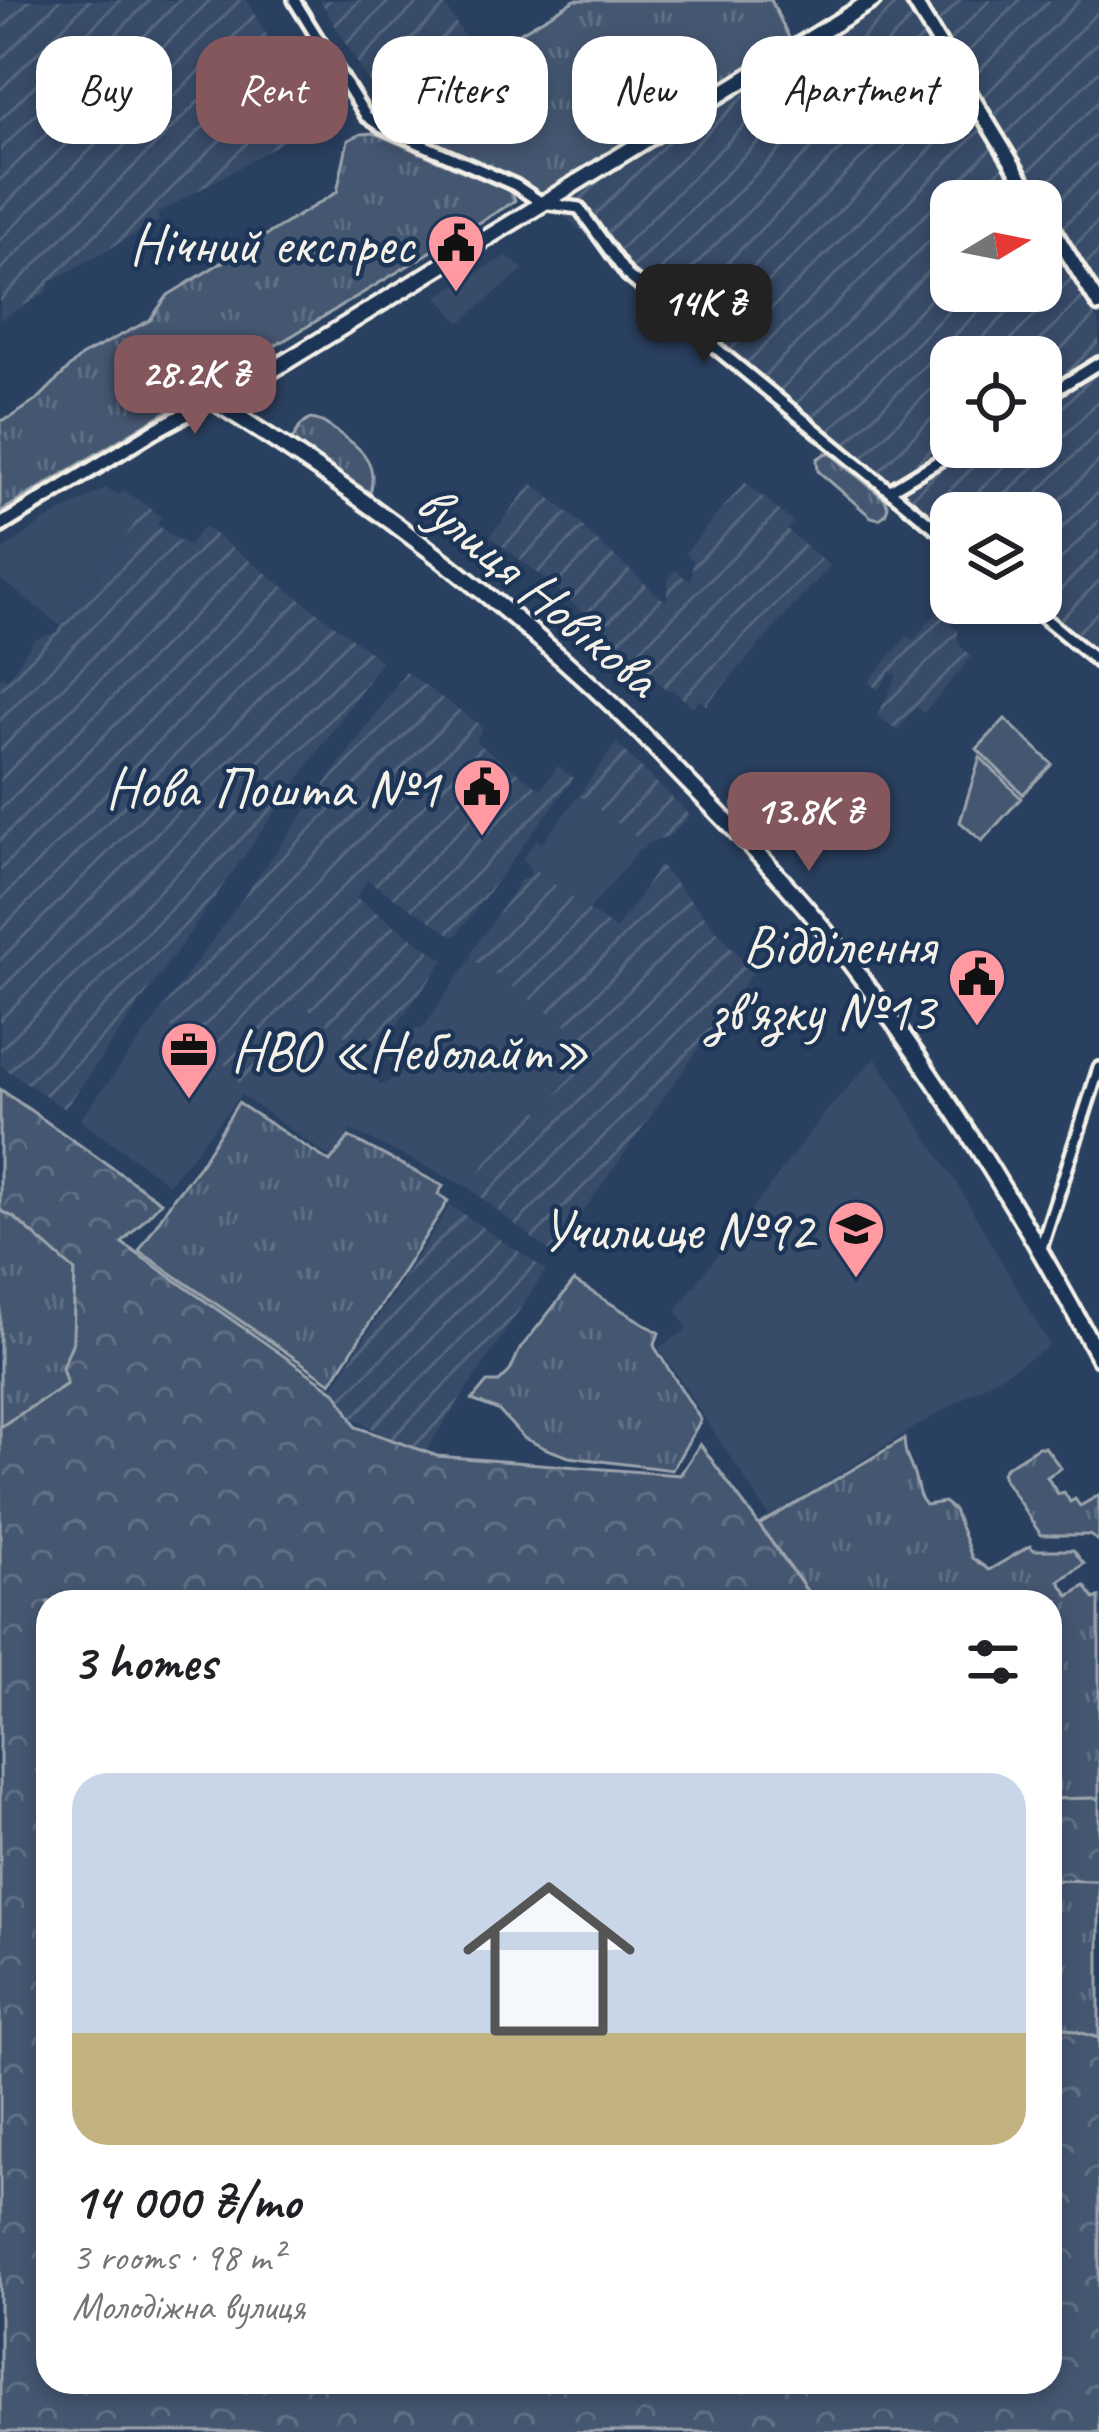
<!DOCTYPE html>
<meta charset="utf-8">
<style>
:root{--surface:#fff;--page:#f2f2f2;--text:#202124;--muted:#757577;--line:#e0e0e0;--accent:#84575d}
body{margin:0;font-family:Caveat,sans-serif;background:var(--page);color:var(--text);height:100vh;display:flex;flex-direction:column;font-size:45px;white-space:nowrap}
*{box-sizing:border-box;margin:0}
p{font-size:39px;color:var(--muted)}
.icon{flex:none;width:66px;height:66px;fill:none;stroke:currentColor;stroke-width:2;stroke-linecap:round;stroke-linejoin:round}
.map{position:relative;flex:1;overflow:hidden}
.sheet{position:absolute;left:36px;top:1590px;width:1026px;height:804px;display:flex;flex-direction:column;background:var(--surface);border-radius:36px;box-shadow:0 6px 18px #0003}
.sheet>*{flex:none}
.top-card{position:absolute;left:36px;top:36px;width:1029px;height:108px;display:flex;gap:24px}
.needle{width:78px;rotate:80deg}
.fabs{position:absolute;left:930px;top:180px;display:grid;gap:24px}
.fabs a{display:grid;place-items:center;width:132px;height:132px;border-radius:24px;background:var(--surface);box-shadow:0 6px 18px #0003;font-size:60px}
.price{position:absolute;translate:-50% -102px;padding:0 27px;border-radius:24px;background:var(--accent);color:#fff;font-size:39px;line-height:78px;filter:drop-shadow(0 3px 6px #0008)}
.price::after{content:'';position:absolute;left:50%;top:72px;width:36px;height:27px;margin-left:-18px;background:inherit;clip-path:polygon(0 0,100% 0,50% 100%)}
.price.selected{background:#222;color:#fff}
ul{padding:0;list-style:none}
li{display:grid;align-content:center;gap:24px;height:636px;padding:0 36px}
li+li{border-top:3px solid var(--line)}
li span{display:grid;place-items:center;height:372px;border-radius:36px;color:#555}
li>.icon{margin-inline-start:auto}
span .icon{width:216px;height:216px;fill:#fffc;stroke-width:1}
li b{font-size:51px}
h2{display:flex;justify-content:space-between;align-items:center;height:144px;padding:0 36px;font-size:51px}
.pill{padding:0 42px;border-radius:36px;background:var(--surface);box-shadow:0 6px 18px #0003;font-size:42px;line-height:108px}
.pill.selected{background:var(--accent);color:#fff}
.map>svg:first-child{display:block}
</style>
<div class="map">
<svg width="1099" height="2432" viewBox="0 0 1099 2432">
<defs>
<pattern id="industrial-furrows" width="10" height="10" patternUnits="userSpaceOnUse" patternTransform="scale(3)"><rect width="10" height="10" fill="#374c69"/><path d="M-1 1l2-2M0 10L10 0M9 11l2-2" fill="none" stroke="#55667e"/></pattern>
<pattern id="grass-tufts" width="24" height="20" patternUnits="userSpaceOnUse" patternTransform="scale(3)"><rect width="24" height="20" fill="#445771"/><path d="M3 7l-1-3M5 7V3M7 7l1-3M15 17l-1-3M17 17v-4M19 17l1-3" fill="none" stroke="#607085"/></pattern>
<pattern id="forest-crowns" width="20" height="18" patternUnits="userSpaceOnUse" patternTransform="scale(3)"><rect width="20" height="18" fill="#445771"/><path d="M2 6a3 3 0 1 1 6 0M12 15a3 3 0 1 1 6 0" fill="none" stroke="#607085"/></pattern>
</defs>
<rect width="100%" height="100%" fill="#2a4060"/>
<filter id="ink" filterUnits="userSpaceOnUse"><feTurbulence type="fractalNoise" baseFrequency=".00833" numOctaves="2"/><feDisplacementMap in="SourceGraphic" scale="24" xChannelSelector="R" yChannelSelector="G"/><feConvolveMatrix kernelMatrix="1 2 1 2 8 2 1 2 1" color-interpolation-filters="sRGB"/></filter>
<g filter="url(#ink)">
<!-- built -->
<g fill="#374c69">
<path d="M506,256l18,13 -64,54 -23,-27z"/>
<path d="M106,488l11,6 7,-3 23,15 -86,120 -61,-47v-27l44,-31z"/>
<path d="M579,795l68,50 -10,8 -48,57 -36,-25 -26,-21 -4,-6 13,-18 6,3z"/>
<path d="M471,958l122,84 -50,73 -18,-11 -56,84 -118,-58 -20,28 -90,-63 -72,89 -89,-64 76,-102 81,55 4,20 56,-92 77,56 5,29 15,-8 5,-7 -11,-12 21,-31 13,1z"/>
<path d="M875,1057l84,130 91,159 -281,170 -110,-168 28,-19 -11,-19 151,-200z"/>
</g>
<!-- industrial -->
<g fill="url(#industrial-furrows)">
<path d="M0,0h246l71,119 -49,32 -111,63 2,7 -109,61 -3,10 -47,28z"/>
<path d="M320,0h122l34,55 -97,44z"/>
<path d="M884,0h18l123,201h-74v90h90v-63l58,95v34l-58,36v-36h-90v90h3l-61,37 -340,-277z"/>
<path d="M917,0h182v295l-58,-94z"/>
<path d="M1099,370v288l-67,-55h9v-90h-90v25l-42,-34 -6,-13 69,-44h69v-42z"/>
<path d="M745,482l48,40 -6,8 43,36 -124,139 -7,-5 -7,7 -20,-18 -4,2 -113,-104 -65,-51 42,-53 49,40 4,7 81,72 3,-25 6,-7 16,12 2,-22 -8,-7z"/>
<path d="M147,506l14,11 -4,8 31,21 16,-20 178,135 -317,448 -65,-44v-388l8,2 26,-39 24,-9z"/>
<path d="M944,604l6,5 1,16 7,5 1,15 13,11 -48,57 -8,-6 -19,24 -20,-15 20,-40 -7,-4 -12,18 -10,-8 39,-46 6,4z"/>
<path d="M406,672l77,55 -7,15 65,47 17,-23 16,12 -119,159 -88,-57 -11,18 88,62 -70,97 -77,-56 -57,94 -3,-22 -81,-55z"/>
<path d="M616,743l74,72 -19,21 -13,3 -11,6 -68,-50z"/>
<path d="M527,864l89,66 44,-65 93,107 -200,282 -84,-66 56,-85 18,11 50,-71 -122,-85 1,-7 49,-71 10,-5z"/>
<path d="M450,1205l96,65 -125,188 -67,-40 -26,-23z"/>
</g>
<!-- grass -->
<g fill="url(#grass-tufts)" stroke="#9ca4ac" stroke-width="3">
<path d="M575,0h196l21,44 -245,148 -10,1 -17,-11 -66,-26 -76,-35 -12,-12 125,-59z"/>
<path d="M374,133l138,59 3,9 -515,311v-91l12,-4 27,-19 42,-42 69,-36 18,-25 169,-103 11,-52 13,-6z"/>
<path d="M310,419c11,1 16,5 26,12 23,16 43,30 34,62l-78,-53 9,-15z"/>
<path d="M826,453l5,1 54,45 3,8 -3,8 -6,4 -8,-2 -53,-46 -1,-12z"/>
<path d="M758,780l30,33 -20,19 -12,4c-11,-8 -24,-19 -22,-33z"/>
<path d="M238,1103l92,59 19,-25 94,49 -5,8 10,7 -117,182 -192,-132 36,-55 25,-31z"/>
<path d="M0,1210l15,8 60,52 -2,72 -11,25 5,17 -67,43z"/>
<path d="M574,1281l85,52 -5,13 47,74 -29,50 -103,-13 -22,-8 -23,-11 -26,-28 -26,-10 15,-18h12l11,-11 10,-22z"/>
<path d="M904,1439c1,20 6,22 11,39 4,12 2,17 11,27l18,-3 10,8 18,48 17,12 41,-24 4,4h39l11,14 -25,17 10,15 16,-10 9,13 5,-2v201l-49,1v-197h-235l-56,-77z"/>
<path d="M1038,1447h7l16,21 -14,9 11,17 6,-2 6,10 5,-3 5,7 19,-11v46l-10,-6h-48l-37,-56 -2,-7 4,-5z"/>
<path d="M1050,1880l49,1v157l-49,-14z"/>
</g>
<!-- forest -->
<g fill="url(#forest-crowns)" stroke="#9ca4ac" stroke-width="3">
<path d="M0,1089l161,113 -39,41 215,150 19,34 81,29 243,19 20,-31 115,158h-767v780h1002v-358l49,14v394h-1099v-1005l67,-43 -5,-16 11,-26 2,-71 -60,-53 -15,-8z"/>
<path d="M1099,1798v83l-49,-1v-81z"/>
</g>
<!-- green -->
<g fill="#445771" stroke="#9ca4ac" stroke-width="3">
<path d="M1005,719l47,45 -29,30 -46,-45z"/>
<path d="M980,757l41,41 -39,43 -22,-19z"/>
</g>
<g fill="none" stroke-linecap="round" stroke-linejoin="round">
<!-- minor casing -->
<g stroke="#f4f1e8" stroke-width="18">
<g id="minor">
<path d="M294,0l72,116 16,11 133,58 27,18 37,5 48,67 324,266"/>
<path d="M1041,399l58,-36"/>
<path d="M890,490l72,-43"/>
<path d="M1026,603l73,60"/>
<path d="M1041,1248l58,-180"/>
</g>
</g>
<!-- tertiary casing -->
<g stroke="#f4f1e8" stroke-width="21">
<g id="tertiary">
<path d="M913,0l122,201"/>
<path d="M1041,210l58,95"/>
<path d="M0,526l154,-95 58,-31"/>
</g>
</g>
<!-- secondary casing -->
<g stroke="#f4f1e8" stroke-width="22">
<g id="secondary">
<path d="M212,400c147,92 287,196 412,316 24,23 46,48 70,72 49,50 98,100 141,155 100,130 187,269 264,415"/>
<path d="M212,400l36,-15 625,-385"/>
</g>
</g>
<!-- minor -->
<use href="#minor" stroke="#1d3557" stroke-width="9"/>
<!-- tertiary -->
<use href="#tertiary" stroke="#1d3557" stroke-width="12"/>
<!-- secondary -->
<use href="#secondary" stroke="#1d3557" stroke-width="14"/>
</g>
</g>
<!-- icons -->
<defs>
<g id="civic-pin" transform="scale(3)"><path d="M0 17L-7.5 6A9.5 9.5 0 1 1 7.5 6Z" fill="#ff9aa2" stroke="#1d3557"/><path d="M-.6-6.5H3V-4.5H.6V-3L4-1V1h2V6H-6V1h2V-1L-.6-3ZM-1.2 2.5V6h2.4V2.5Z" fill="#111"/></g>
<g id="office-pin" transform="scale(3)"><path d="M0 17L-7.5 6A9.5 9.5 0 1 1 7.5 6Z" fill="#ff9aa2" stroke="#1d3557"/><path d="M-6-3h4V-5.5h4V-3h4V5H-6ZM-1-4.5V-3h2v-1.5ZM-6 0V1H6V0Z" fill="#111"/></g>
<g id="university-pin" transform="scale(3)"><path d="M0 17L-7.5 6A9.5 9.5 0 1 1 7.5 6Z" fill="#ff9aa2" stroke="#1d3557"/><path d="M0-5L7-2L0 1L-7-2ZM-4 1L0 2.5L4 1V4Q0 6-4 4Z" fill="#111"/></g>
</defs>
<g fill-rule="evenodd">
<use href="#civic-pin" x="456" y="243"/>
<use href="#civic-pin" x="482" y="787"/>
<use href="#civic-pin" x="977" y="977"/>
<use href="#office-pin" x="189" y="1050"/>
<use href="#university-pin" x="856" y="1229"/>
</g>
<g text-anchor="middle" stroke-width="9" stroke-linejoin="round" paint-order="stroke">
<!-- poi labels -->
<g font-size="57" fill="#f4f1e8" stroke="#1d3557" text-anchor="end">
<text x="414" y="263">Нічний експрес</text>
<text x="440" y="807">Нова Пошта №1</text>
<text x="935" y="964">Відділення<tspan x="935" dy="66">зв'язку №13</tspan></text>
<text x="231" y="1070" text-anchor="start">НВО «Неболайт»</text>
<text x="814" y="1249">Училище №92</text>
</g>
<!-- street labels -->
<g font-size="57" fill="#f4f1e8" stroke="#1d3557">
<text transform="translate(539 589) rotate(40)" y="20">вулиця Новікова</text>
</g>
</g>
</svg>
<div class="fabs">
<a><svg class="needle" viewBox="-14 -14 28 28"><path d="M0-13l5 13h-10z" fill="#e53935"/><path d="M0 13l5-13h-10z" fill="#757577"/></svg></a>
<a><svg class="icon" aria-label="locate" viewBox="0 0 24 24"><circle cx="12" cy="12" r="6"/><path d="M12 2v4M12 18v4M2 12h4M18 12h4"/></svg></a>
<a><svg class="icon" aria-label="layers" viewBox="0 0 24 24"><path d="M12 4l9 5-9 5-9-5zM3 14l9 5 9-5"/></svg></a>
</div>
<b class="price selected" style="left:704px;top:366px">14K ₴</b>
<b class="price" style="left:195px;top:437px">28.2K ₴</b>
<b class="price" style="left:809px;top:874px">13.8K ₴</b>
<div class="top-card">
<a class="pill">Buy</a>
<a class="pill selected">Rent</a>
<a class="pill">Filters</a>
<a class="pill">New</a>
<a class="pill">Apartment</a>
</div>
<section class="sheet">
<h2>3 homes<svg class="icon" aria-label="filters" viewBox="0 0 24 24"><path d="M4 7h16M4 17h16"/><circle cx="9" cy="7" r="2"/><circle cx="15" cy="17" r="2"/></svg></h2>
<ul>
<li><span style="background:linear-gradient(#c9d6e8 70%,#c2b280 0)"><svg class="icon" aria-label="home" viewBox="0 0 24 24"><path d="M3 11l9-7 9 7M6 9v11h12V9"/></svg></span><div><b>14 000 ₴/mo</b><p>3 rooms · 98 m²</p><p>Молодіжна вулиця</p></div></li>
</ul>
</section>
</div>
